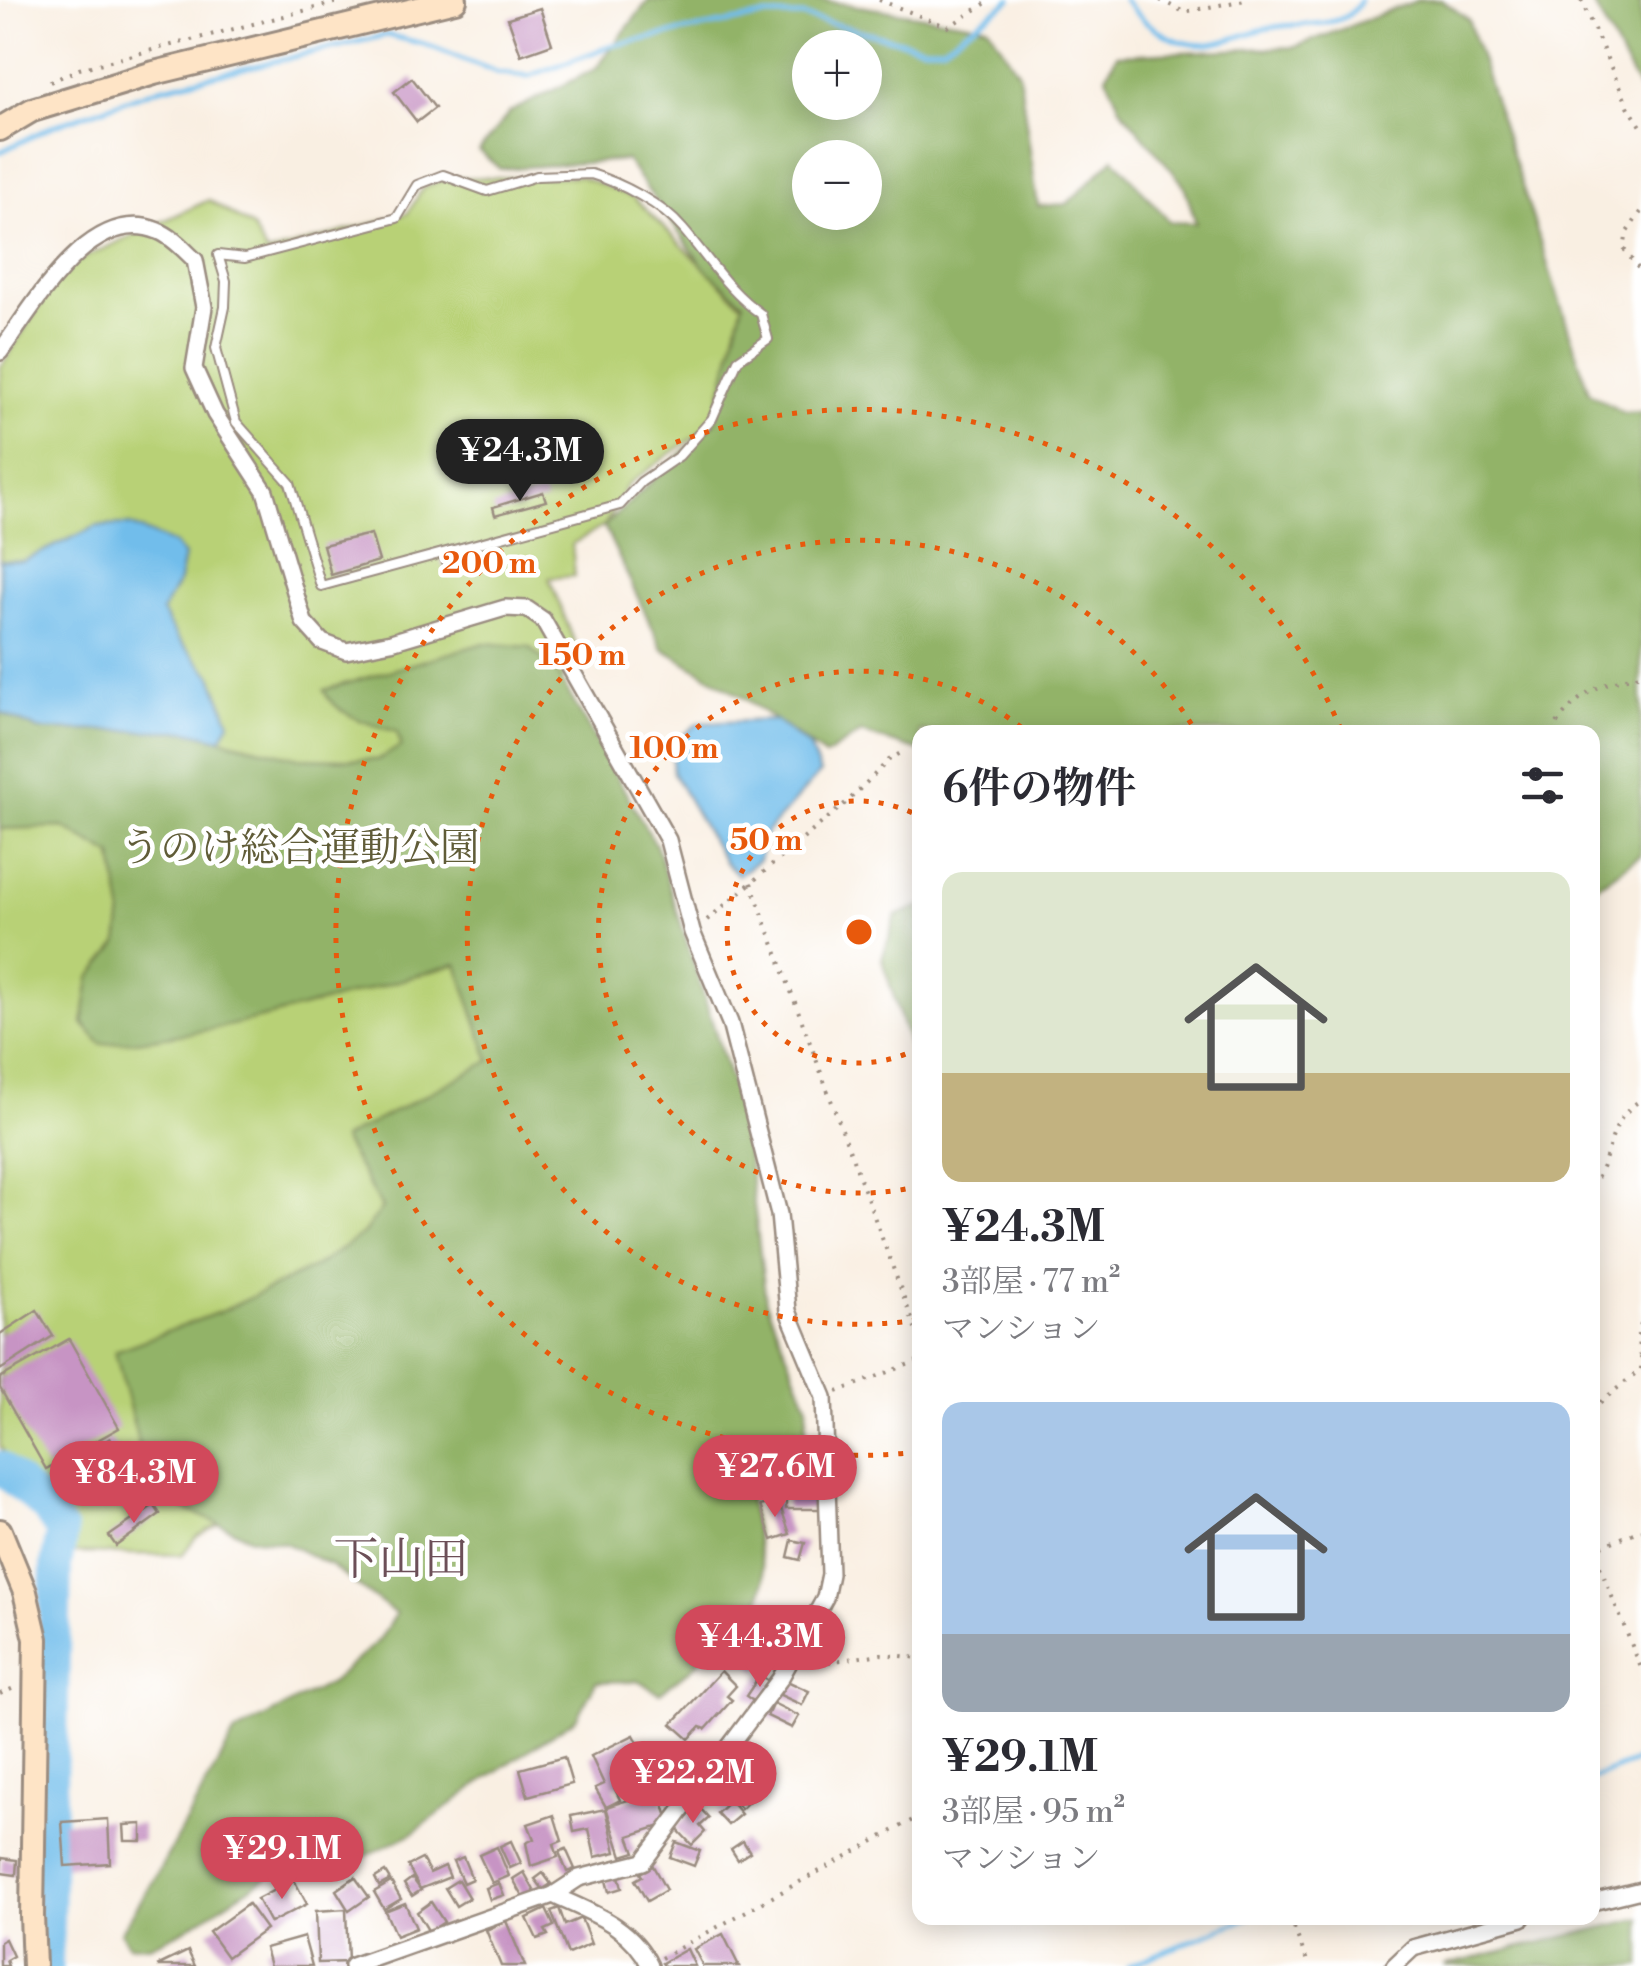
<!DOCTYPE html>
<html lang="ja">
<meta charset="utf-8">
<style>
:root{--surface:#fff;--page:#f7f7f7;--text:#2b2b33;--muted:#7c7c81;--accent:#d1495b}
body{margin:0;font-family:"Libre Bodoni","Noto Serif JP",serif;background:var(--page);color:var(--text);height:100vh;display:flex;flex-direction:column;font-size:38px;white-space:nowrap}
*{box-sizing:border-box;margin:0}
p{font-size:32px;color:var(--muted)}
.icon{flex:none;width:55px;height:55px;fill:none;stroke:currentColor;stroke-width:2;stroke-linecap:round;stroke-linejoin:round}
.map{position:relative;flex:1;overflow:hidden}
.sheet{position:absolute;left:912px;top:725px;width:688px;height:1200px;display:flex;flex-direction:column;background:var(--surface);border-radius:20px;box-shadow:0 5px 25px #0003}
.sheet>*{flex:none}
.controls{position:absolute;left:792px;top:30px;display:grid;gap:20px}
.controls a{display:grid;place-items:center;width:90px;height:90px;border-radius:50%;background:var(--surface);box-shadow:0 5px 25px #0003;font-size:50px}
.price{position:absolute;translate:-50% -85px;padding:0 22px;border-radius:35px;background:var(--accent);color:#fff;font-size:32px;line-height:65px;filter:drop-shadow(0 2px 5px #0008)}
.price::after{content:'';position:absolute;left:50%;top:60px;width:30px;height:22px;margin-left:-15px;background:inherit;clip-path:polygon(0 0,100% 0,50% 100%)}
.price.current{background:#222;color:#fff}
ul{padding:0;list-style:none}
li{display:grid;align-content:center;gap:20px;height:530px;padding:0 30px}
li span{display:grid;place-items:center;height:310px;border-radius:20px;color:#555}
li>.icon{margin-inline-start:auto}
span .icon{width:180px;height:180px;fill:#fffc;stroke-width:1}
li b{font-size:42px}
h2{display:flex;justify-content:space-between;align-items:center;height:120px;padding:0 30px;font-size:42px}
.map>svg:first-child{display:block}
</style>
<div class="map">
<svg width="1641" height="1966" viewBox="0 0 1641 1966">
<rect width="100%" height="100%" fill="#fff"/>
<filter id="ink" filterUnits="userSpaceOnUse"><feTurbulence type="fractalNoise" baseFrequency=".01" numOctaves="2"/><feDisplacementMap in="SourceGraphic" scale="20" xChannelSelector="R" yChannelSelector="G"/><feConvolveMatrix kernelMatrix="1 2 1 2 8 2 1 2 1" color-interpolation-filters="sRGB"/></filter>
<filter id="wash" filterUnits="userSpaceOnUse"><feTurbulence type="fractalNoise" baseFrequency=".0048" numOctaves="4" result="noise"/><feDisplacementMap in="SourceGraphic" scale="40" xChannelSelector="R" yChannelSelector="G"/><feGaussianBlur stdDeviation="2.25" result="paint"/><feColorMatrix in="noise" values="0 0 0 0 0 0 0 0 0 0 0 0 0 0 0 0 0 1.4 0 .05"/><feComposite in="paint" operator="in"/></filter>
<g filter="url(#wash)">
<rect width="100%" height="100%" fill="#f9efe2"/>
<!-- green -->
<path fill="#b8d176" stroke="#7a7e4a" stroke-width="2.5" d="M579,176l54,21 134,132 -53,94 -86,61 -24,42 -32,18 3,32 -26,2 33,83 -28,26 90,147 -408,681 -40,22 -14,18 -110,-2 -72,-107v-1078l64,-101 145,-67 43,27 15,27 141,-41 14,-24 24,-11z"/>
<!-- forest -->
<g fill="#92b367" stroke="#666e42" stroke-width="2.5" fill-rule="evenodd">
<path d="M649,0h170l169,26 31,47 19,133 29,-2 47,-46 56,64 26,1 -12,-38 -63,-76 -15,-33 11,-21 178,-8 123,-47h24l26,19 121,373 34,21 18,-1v443l-48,34 -1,-157h-672v19l-59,-18 -36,23 -82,-59 -81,-49 -58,-122 110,-103 29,-121 -37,-32 -80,-110 -126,9 -21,-18 31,-39 85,-43zM810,48h55v54h-55zM810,158h55v54h-55z"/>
<path d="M1591,0h50v93z"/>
<path d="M484,643l45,4 27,24 101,176 87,276 22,179 42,104 -4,47 -57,34 17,92 -4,22 -68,67 -32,25 -23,-12 -41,1 -20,37 -88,58 -75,56 -68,33 -73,8 -90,57 -33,15 -20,-1 -9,-13 31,-47 84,-152 97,-51 47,-42 17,-26 -66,-49 -45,-22 -34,-5 -68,-30 -42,-55 -26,-102 110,-41 93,-45 46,-32 18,-25 -40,-69 148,-78 -33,-97c-117,33 -234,72 -356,80l-18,-21 7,-45 28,-34 4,-33 -9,-55 -50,-29 -63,2v-117l39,18 149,1 111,27 78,2 24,-14 -4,-14c-25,-8 -61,-15 -73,-42z"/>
<path d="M920,906v174l-38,-121 14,-43z"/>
<path d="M1641,1918v48h-197l2,-1z"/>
</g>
<!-- water -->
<g fill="#71bdeb" stroke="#567484" stroke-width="2.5">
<path d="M129,525l46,19 9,12 -5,25 -17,31 15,26 35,38 18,46 -9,17 -33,-8 -149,-1 -39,-18v-152l23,1 74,-35z"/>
<path d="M775,720l35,27 10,26 -53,59 -8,28 -21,15 -14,-13 -51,-89 -2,-27 27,-23z"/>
</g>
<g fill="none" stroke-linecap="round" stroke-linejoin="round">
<!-- stream -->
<g stroke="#71bdeb" stroke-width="5">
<path d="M1124,0c17,20 37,37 63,43 28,7 55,-10 82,-15 25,-6 53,0 76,-11 8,-4 11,-10 15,-17"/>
<path d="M0,152l53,-26 107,-38 227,-53 37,9 75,29 30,3 85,-31 149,-29h39l122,31h18l69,-47"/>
<path d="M1592,1779l49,-20"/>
<path d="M1128,1966l120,-48"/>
</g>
<!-- river -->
<path stroke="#71bdeb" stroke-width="32" d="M0,1467l46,41 16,24 -6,33 -9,401"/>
</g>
<g id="blocks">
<!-- building -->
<g fill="#c794c4">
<path d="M540,8l12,36 -31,11 -13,-37z"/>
<path d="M412,78l23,30 -18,14 -23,-30z"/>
<path d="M543,492l3,9 -51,14 -2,-8z"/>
<path d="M371,534l8,27 -48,14 -8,-30z"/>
<path d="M473,549l4,12 -32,10 -4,-12z"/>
<path d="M37,1310l16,26 -53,34v-36z"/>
<path d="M69,1339l50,89 -73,41 -46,-81v-10z"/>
<path d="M110,1438l15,22 -53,35 -15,-22z"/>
<path d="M796,1469l11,1 -1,12 -12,-1z"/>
<path d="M786,1491l34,1v17h-34z"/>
<path d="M778,1500l12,34 -18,6 -12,-34z"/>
<path d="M154,1505l6,9 -44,32 -7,-10z"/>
<path d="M792,1540l13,3 -5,17 -12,-3z"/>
<path d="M747,1624l38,34 -10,11 -9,-8 -9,10 -29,-25z"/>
<path d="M721,1671l15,15 -9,10 5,4 -26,29 -6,-2 -11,12 -17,-15z"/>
<path d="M760,1675l13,9 -14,21 -13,-9z"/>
<path d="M787,1681l22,10 -7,14 -22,-10z"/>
<path d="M773,1703l26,13 -7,12 -25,-12z"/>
<path d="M634,1735l8,15 8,-3 4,9 -12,6 5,9 -33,16 6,13 -14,7 -11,-19 9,-4 -13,-28z"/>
<path d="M564,1757l8,27 -44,12 -8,-27z"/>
<path d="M759,1764l10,12 -11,8 -10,-12z"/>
<path d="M737,1765l16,16 -6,6 8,8 -14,14 -24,-24z"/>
<path d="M662,1766l24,34 -11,8 -24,-34z"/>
<path d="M659,1790l11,33 -41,13 6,16 -13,4 -16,-49z"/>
<path d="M730,1801l11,13 -13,11 -11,-12z"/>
<path d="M698,1806l11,12 -9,8 5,6 -13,13 -16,-17z"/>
<path d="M606,1809l10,43 -21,5 -6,-28 -15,3 -3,-16z"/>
<path d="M554,1815l8,26 -8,3 4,13 -27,9 -5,-23 8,-4 -6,-15z"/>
<path d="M108,1819l2,44 -45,3 -3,-44z"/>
<path d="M142,1824v17h-17l-1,-16z"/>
<path d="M511,1841l10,22 -11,5 -10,-22z"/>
<path d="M743,1841l7,11 -12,8 -7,-11z"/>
<path d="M676,1842l24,9 -6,15 -24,-9z"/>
<path d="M497,1847l12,29 -17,7 -13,-28z"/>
<path d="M566,1849l9,20 -8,3 -8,-20z"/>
<path d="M463,1857l9,22 -9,4 -10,-22z"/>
<path d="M2,1858l15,2 -1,15 -15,-2z"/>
<path d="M422,1859l8,14 15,-7 5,11 -30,12 -12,-23z"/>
<path d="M653,1866l13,24 -19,11 -12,-21 7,-4 -2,-3z"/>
<path d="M385,1872l5,8 -11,6 -4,-8z"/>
<path d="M524,1872l12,22 -11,6 -12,-21z"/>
<path d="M543,1873l8,11 -8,5 -8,-10z"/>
<path d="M619,1876l3,12 -13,4 -3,-12z"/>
<path d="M355,1877l14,20 -20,14 -13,-21z"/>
<path d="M412,1878l9,12 -9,6 -8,-12z"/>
<path d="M294,1880l13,24 -37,19 -13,-24z"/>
<path d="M458,1880l11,18 -13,8 -11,-18z"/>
<path d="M391,1882l10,17 -17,10 -10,-17z"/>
<path d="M499,1883l5,12 -14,5 -4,-12z"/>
<path d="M431,1902l13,20 -15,10 -12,-20z"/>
<path d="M405,1903l11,25 -20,8 -11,-25z"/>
<path d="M248,1904l18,25 -39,28 -18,-25z"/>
<path d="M559,1908l6,17 16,-7 10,26 -23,10 -17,-43z"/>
<path d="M346,1909l2,53 -30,1 -2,-52z"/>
<path d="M546,1909l8,17 -9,4 3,5 -11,4 -10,-21z"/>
<path d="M506,1921l19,45h-24l-15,-36z"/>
<path d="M723,1934l16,32h-36l-9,-17z"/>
<path d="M304,1937l8,29h-42l-5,-18z"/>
<path d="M5,1939l8,17 -7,4 2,6h-8v-24z"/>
<path d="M687,1949l8,17h-31l-2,-3z"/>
<path d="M188,1951l7,15h-38z"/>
</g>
</g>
</g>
<g filter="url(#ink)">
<use href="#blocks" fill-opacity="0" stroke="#9a8c80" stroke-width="2.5"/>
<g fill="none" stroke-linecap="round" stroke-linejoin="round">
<!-- lane casing -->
<g stroke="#9a8c80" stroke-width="12">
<path id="lane" d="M591,174c30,9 71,30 92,55 26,30 45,62 78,85l7,25 -30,21 -26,59 -33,37 -38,26 -21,23 -299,81 -31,-103 -54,-61 -20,-74 9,-41 1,-26 -8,-26 27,3 152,-40 20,-33 26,-10 44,16 50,-15z"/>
</g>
<!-- street casing -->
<g stroke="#9a8c80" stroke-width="20">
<g id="street">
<path d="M0,352c33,-44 90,-149 158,-121 14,5 26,19 37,29l9,47 -10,61 21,46 50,77 39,131 18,20 24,9 45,-9 114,-34 22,1 16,11 125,220 24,92 38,91 49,191 9,97 36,86 6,177 -5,24 -45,81 -137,183 -64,16 -26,17 -201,71"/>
<path d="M553,1895c38,18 78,30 97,71"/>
<path d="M1592,1902l49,-12"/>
<path d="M1394,1966l19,-18 109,-30"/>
</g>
</g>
<!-- secondary casing -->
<g stroke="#9a8c80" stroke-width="28">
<g id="secondary">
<path d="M0,129l32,-19 122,-37 301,-73"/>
<path d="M0,1531l25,61 11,47 -4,277 2,50"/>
</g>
</g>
<!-- path -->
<g stroke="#9a8c80" stroke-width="4" stroke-dasharray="2.5 8" stroke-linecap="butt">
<path d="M879,0l69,27 43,-27"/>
<path d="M1160,0l24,12 61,-12"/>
<path d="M1581,0l48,108 12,18"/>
<path d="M50,82l29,-13 267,-69"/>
<path d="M1641,212l-14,20 -3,17 17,23"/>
<path d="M1551,732c24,-37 47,-49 90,-57"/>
<path d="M751,883l169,458"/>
<path d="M707,920l141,-119 41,-41 15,-9"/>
<path d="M1592,1187c22,-32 14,-66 49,-87"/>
<path d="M1641,1323l-4,15 4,18"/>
<path d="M837,1392l83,-32"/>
<path d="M1592,1409l49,-40v-12"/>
<path d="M1592,1547l49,121"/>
<path d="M1592,1550l49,-20"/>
<path d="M808,1659l13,4 60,-9 39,4"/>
<path d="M0,1694l14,-6"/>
<path d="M1290,1918l19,48"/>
<path d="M661,1958l259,-142"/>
</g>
<!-- lane -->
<use href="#lane" stroke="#fff" stroke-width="8"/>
<!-- street -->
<use href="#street" stroke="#fff" stroke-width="15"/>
<!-- secondary -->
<use href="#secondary" stroke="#fee4c6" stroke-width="22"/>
</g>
</g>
<!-- distance rings -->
<g fill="none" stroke="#e8590c" stroke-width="5" stroke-dasharray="5 10">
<path d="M919 1048A131 131 0 1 1 919 816"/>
<path d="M920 1186A261 261 0 1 1 1027 732"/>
<path d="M917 1320A392 392 0 1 1 1195 730"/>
<path d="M918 1452A523 523 0 1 1 1342 732"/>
</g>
<g text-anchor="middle" stroke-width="9" stroke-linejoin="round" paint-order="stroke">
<!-- park labels -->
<g font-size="40" fill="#605c38" stroke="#fff">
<text x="300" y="861">うのけ総合運動公園</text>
</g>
<!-- quarter labels -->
<g font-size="45" fill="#6c4f58" stroke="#fff">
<text x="401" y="1574">下山田</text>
</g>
</g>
<circle cx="859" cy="932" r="15" fill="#e8590c" stroke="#fff" stroke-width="5"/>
<g font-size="30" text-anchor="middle" font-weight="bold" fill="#e8590c" stroke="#fff" stroke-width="9" stroke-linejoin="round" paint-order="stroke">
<text x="489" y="573">200 m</text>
<text x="582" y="665">150 m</text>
<text x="674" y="758">100 m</text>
<text x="766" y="850">50 m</text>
</g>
</svg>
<div class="controls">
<a>+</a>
<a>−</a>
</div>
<b class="price current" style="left:520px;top:504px">¥24.3M</b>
<b class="price" style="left:775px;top:1520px">¥27.6M</b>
<b class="price" style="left:134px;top:1526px">¥84.3M</b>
<b class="price" style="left:760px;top:1690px">¥44.3M</b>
<b class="price" style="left:693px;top:1826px">¥22.2M</b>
<b class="price" style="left:282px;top:1902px">¥29.1M</b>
<section class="sheet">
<h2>6件の物件<svg class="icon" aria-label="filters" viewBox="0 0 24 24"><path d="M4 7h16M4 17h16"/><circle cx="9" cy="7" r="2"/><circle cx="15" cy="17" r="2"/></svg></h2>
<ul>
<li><span style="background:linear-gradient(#dfe7d0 65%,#c2b280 0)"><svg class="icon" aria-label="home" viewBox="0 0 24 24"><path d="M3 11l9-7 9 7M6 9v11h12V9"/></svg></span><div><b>¥24.3M</b><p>3部屋 · 77 m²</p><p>マンション</p></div></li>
<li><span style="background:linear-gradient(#a9c7e8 75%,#9aa5b1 0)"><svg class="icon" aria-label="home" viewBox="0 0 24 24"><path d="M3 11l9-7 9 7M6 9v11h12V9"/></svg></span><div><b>¥29.1M</b><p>3部屋 · 95 m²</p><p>マンション</p></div></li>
</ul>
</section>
</div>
